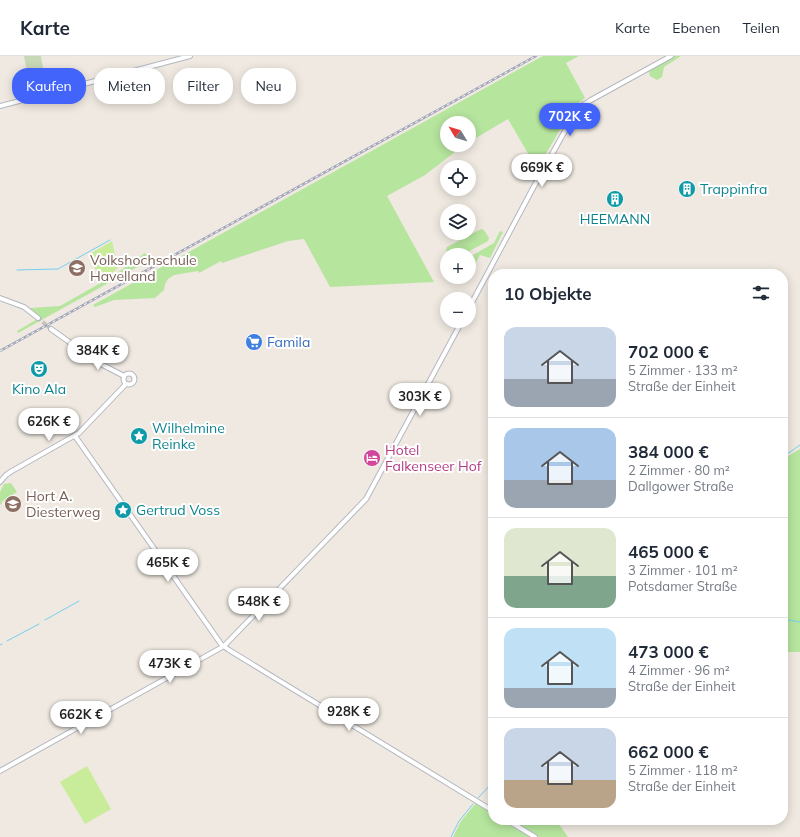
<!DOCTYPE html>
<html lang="de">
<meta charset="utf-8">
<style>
:root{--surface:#fff;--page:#f6f6f7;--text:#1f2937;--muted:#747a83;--line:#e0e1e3;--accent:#4264fb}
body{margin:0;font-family:Mulish,sans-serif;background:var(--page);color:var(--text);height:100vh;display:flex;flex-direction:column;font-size:15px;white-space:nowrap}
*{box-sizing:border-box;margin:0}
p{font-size:13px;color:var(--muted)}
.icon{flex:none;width:22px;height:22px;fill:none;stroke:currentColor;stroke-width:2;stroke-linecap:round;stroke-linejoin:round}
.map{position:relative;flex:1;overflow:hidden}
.panel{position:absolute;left:488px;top:213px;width:300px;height:556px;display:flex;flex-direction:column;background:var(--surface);border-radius:16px;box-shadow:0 2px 10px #0003}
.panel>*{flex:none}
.top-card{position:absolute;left:12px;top:12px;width:380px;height:36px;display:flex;gap:8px}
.needle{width:26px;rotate:308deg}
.tools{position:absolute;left:440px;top:60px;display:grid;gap:8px}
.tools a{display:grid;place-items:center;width:36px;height:36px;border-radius:50%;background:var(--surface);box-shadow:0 2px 10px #0003;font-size:20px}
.price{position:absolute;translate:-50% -34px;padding:0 9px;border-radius:14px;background:#fff;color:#222;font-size:13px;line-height:26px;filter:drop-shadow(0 1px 2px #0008)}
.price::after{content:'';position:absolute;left:50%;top:24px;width:12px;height:9px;margin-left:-6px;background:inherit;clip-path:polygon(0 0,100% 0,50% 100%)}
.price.on{background:var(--accent);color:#fff}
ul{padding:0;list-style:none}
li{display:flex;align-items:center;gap:12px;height:100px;padding:0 16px}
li+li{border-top:1px solid var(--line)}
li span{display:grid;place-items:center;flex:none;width:112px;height:80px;border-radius:12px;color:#555}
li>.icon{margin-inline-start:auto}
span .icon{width:48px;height:48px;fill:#fffc;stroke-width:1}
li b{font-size:17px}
h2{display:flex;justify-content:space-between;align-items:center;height:48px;padding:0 16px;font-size:17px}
.tag{padding:0 14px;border-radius:16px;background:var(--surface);box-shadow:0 2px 10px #0003;font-size:14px;line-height:36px}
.tag.on{background:var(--accent);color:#fff}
header{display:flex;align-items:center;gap:24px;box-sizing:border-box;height:56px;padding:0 20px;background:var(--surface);border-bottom:1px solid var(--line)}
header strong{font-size:19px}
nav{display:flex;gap:22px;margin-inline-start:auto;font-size:14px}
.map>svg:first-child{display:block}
</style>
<header>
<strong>Karte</strong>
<nav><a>Karte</a><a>Ebenen</a><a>Teilen</a></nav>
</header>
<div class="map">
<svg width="800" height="781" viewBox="0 0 800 781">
<rect width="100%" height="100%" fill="#efe9e1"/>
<!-- green -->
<g fill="#b6e59e">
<path d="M543,0h36l-13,7 19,35 -9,7 -5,6 -34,58 -29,-50 -39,23v-19h-22v22h17l-39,30 -38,21 47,86 -104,5 -26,-48 -16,2 -66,22 -1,-2 -22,12 -1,-2 -24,4 -6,4 -3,5 -1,6 -9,8 -41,2 -19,7 -2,-2z"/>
<path d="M674,0h7l-17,11 -2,10 -5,3 -7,-4 -1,-4 1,-3z"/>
<path d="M481,173l3,1 5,8 -1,3 -26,14h-13l-3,-5 1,-3z"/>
<path d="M500,175l3,1 -13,26 -10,-3 -11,21v-13l5,-3 -1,-5 21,-12z"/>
<path d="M145,197l5,7 -132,73 -1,-2 24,-14 -11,-9 30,-2 53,-30z"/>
<path d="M800,393v203h-17v-193z"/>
<path d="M11,427l6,9 -16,10 1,1 -2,2v-13l4,-8z"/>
<path d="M476,747l17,10v7h11l27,17h-78l8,-16z"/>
<path d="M512,764h44l12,17h-29z"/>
</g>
<!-- cemetery -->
<path fill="#c8d9b8" d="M24,0h17l2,12 -16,4z"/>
<!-- pitch -->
<g fill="#c9ec9a">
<path d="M112,185l6,27 -9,8 -8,4 -13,-25z"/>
<path d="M87,710l24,43 -26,15 -25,-42z"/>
</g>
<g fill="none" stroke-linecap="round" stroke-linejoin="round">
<!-- stream -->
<g stroke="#75cff0" stroke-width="1">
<path d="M17,214l41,-1 52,-29"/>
<path d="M783,401l17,-12"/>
<path d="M783,563l17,3"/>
<path d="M45,564l34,-19"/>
<path d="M7,585l32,-17"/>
<path d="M0,589l2,-1"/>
<path d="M478,742l15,-16"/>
<path d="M451,781l8,-16 14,-17"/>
</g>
<!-- minor-tunnel -->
<path stroke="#c8c4bd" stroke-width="4" stroke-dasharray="4 2" stroke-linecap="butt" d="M38,262l13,11"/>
<!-- minor casing -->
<g stroke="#b4b7c1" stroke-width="6">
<g id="minor">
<path d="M0,50l190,-50"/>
<path d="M0,242l24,9 14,11"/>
<path d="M469,252l63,-118 43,-77 8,-8 8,-5 80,-44"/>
<path d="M51,273l48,34 25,13"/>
<circle cx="129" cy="323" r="5.5"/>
<path d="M75,380l146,208 8,6 264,161"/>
<path d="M0,426l6,-7 6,-4 67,-38 47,-49"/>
<path d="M0,715l224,-125 142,-147 96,-178"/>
<path d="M507,764l28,17"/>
</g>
</g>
<!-- minor -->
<use href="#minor" stroke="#fff" stroke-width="4"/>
<!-- rail casing -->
<g stroke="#a3a6b8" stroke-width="2.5">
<path id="rail" d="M0,295l536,-295"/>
</g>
<!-- rail -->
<use href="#rail" stroke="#fff" stroke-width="1" stroke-dasharray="3" stroke-linecap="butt"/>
</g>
<!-- icons -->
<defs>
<g id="building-disc" transform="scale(0.9)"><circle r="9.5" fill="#0f9aa8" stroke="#fff"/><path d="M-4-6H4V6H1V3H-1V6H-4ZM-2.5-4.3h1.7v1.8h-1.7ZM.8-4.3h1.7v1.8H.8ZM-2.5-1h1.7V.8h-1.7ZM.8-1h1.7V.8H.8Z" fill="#fff"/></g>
<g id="university-disc" transform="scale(0.9)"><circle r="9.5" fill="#8d6e63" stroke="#fff"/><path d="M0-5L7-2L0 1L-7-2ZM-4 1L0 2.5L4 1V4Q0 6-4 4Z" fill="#fff"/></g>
<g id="supermarket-disc" transform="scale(0.9)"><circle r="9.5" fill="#3f7fe0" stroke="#fff"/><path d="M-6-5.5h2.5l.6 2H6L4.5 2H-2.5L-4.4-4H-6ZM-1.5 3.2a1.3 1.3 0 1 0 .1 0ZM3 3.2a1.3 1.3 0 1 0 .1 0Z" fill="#fff"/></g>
<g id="theatre-disc" transform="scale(0.9)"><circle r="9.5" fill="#0f9aa8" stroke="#fff"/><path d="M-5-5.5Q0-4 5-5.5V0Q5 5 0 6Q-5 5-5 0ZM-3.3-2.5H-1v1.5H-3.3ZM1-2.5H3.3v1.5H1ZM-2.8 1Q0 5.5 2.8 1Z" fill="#fff"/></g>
<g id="sight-disc" transform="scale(0.9)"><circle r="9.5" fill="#0f9aa8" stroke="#fff"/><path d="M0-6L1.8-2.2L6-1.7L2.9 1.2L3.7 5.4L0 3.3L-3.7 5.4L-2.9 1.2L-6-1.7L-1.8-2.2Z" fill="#fff"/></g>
<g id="hotel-disc" transform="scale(0.9)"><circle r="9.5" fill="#d1479c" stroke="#fff"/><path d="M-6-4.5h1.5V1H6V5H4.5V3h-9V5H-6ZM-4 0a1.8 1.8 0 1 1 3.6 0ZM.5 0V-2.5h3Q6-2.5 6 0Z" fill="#fff"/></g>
<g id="school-disc" transform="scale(0.9)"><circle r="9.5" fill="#8d6e63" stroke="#fff"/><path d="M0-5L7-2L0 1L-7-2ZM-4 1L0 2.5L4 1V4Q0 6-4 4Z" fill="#fff"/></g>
</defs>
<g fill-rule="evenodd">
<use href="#building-disc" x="687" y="133"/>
<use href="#building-disc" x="615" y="143"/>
<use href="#university-disc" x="77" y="212"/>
<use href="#supermarket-disc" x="254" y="286"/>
<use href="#theatre-disc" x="39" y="313"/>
<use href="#sight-disc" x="139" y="380"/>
<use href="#hotel-disc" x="372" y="402"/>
<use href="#school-disc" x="13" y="448"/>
<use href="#sight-disc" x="123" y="454"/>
</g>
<g text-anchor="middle" stroke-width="4" stroke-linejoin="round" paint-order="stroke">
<!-- culture labels -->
<g font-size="14" fill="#0d838f" stroke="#fff" text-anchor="start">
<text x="700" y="138">Trappinfra</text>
<text x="615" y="168" text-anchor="middle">HEEMANN</text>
<text x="39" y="338" text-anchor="middle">Kino Ala</text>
<text x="152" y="377">Wilhelmine<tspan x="152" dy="16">Reinke</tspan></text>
<text x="136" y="459">Gertrud Voss</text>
</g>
<!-- education labels -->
<g font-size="14" fill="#785e54" stroke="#fff" text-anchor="start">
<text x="90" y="209">Volkshochschule<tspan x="90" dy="16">Havelland</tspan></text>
<text x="26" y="445">Hort A.<tspan x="26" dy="16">Diesterweg</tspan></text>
</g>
<!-- shop labels -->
<g font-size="14" fill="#366cbe" stroke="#fff" text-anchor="start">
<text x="267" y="291">Famila</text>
</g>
<!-- hotel labels -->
<g font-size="14" fill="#b23c85" stroke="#fff" text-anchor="start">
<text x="385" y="399">Hotel<tspan x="385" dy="16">Falkenseer Hof</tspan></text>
</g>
</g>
</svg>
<div class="tools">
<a><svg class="needle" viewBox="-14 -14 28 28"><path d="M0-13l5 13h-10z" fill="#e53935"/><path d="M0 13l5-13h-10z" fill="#747a83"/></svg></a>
<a><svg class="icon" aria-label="locate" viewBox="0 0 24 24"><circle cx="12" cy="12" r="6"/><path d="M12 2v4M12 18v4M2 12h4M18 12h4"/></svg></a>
<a><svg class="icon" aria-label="layers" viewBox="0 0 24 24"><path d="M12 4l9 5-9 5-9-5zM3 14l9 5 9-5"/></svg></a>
<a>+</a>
<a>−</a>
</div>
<b class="price on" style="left:570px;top:81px">702K €</b>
<b class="price" style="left:542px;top:132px">669K €</b>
<b class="price" style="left:98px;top:315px">384K €</b>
<b class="price" style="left:420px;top:361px">303K €</b>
<b class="price" style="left:49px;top:386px">626K €</b>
<b class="price" style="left:168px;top:527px">465K €</b>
<b class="price" style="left:259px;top:566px">548K €</b>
<b class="price" style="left:170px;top:628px">473K €</b>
<b class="price" style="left:349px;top:676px">928K €</b>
<b class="price" style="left:81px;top:679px">662K €</b>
<div class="top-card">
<a class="tag on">Kaufen</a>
<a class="tag">Mieten</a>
<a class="tag">Filter</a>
<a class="tag">Neu</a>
</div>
<section class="panel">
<h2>10 Objekte<svg class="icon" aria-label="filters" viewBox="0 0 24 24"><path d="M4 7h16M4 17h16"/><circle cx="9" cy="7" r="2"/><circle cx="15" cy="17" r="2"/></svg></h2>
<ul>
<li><span style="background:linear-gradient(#c9d6e8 65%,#9aa5b1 0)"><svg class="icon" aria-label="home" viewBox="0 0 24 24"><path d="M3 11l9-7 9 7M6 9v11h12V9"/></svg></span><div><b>702 000 €</b><p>5 Zimmer · 133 m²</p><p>Straße der Einheit</p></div></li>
<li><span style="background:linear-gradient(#a9c7e8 65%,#9aa5b1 0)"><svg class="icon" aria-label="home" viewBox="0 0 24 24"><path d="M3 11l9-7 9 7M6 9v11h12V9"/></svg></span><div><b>384 000 €</b><p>2 Zimmer · 80 m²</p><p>Dallgower Straße</p></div></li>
<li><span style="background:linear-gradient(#dfe7d0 60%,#7fa58c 0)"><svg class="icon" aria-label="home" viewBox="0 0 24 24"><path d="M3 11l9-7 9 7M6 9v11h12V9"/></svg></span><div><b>465 000 €</b><p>3 Zimmer · 101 m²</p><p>Potsdamer Straße</p></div></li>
<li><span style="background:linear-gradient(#bfe0f5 75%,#9aa5b1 0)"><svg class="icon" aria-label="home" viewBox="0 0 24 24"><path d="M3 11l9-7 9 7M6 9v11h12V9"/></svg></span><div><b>473 000 €</b><p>4 Zimmer · 96 m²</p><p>Straße der Einheit</p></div></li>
<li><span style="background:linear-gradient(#c9d6e8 65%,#b9a48a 0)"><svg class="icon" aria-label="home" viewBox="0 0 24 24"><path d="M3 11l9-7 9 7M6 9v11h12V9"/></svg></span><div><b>662 000 €</b><p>5 Zimmer · 118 m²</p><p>Straße der Einheit</p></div></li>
</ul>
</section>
</div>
